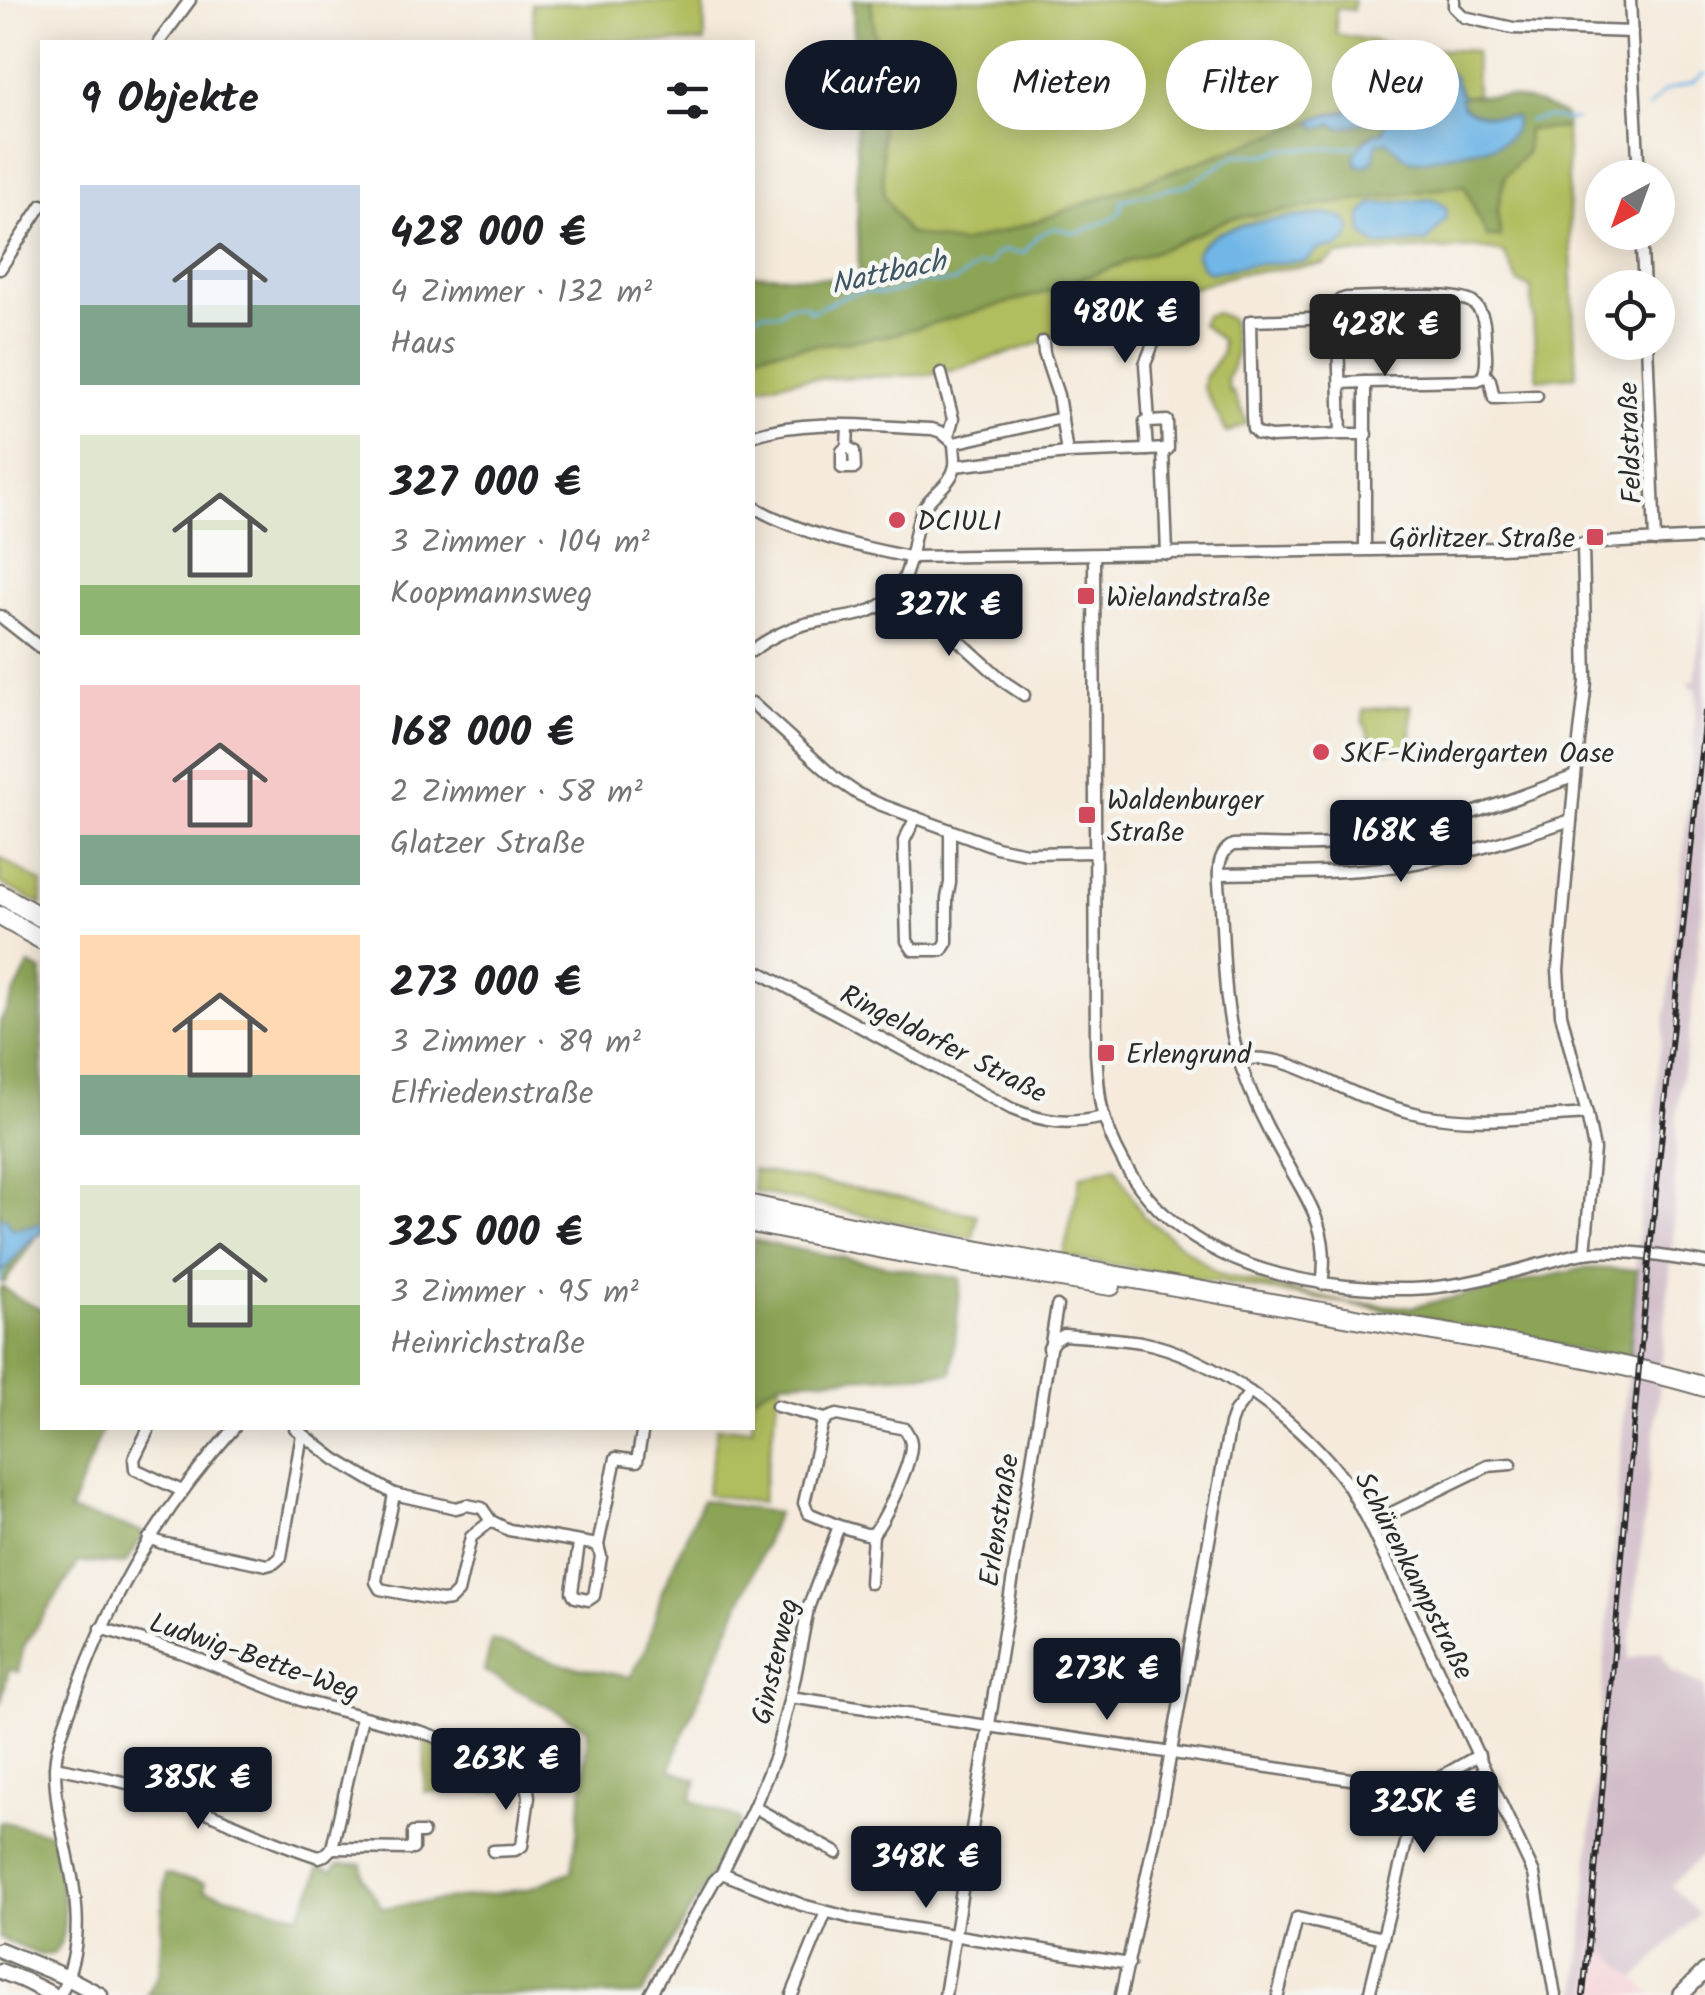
<!DOCTYPE html>
<html lang="de">
<meta charset="utf-8">
<style>
:root{--surface:#fff;--page:#f2f2f2;--text:#202124;--muted:#757577;--accent:#111827}
body{margin:0;font-family:Kalam,sans-serif;background:var(--page);color:var(--text);height:100vh;display:flex;flex-direction:column;font-size:38px;white-space:nowrap}
*{box-sizing:border-box;margin:0}
p{font-size:32px;color:var(--muted)}
.icon{flex:none;width:55px;height:55px;fill:none;stroke:currentColor;stroke-width:2;stroke-linecap:round;stroke-linejoin:round}
.map{position:relative;flex:1;overflow:hidden}
.sheet{position:absolute;left:40px;top:40px;width:715px;height:1390px;display:flex;flex-direction:column;background:var(--surface);border-radius:0px;box-shadow:0 5px 25px #0003}
.sheet>*{flex:none}
.guide{position:absolute;left:785px;top:40px;width:770px;height:90px;display:flex;gap:20px}
.needle{width:65px;rotate:221deg}
.tools{position:absolute;left:1585px;top:160px;display:grid;gap:20px}
.tools a{display:grid;place-items:center;width:90px;height:90px;border-radius:50%;background:var(--surface);box-shadow:0 5px 25px #0003;font-size:50px}
.price{position:absolute;translate:-50% -85px;padding:0 22px;border-radius:10px;background:var(--accent);color:#fff;font-size:32px;line-height:65px;filter:drop-shadow(0 2px 5px #0008)}
.price::after{content:'';position:absolute;left:50%;top:60px;width:30px;height:22px;margin-left:-15px;background:inherit;clip-path:polygon(0 0,100% 0,50% 100%)}
.price.selected{background:#222;color:#fff}
ul{padding:0;list-style:none}
li{display:flex;align-items:center;gap:30px;height:250px;padding:0 40px}
li span{display:grid;place-items:center;flex:none;width:280px;height:200px;border-radius:0px;color:#555}
li>.icon{margin-inline-start:auto}
span .icon{width:120px;height:120px;fill:#fffc;stroke-width:1}
li b{font-size:42px}
h2{display:flex;justify-content:space-between;align-items:center;height:120px;padding:0 40px;font-size:42px}
.tag{padding:0 35px;border-radius:45px;background:var(--surface);box-shadow:0 5px 25px #0003;font-size:35px;line-height:90px}
.tag.selected{background:var(--accent);color:#fff}
.map>svg:first-child{display:block}
</style>
<div class="map">
<svg width="1705" height="1995" viewBox="0 0 1705 1995">
<rect width="100%" height="100%" fill="#f6f6f2"/>
<filter id="ink" filterUnits="userSpaceOnUse"><feTurbulence type="fractalNoise" baseFrequency=".01" numOctaves="2"/><feDisplacementMap in="SourceGraphic" scale="20" xChannelSelector="R" yChannelSelector="G"/><feConvolveMatrix kernelMatrix="1 2 1 2 8 2 1 2 1" color-interpolation-filters="sRGB"/></filter>
<filter id="wash" filterUnits="userSpaceOnUse"><feTurbulence type="fractalNoise" baseFrequency=".0048" numOctaves="4" result="noise"/><feDisplacementMap in="SourceGraphic" scale="40" xChannelSelector="R" yChannelSelector="G"/><feGaussianBlur stdDeviation="2.25" result="paint"/><feColorMatrix in="noise" values="0 0 0 0 0 0 0 0 0 0 0 0 0 0 0 0 0 1.4 0 .05"/><feComposite in="paint" operator="in"/></filter>
<g filter="url(#wash)">
<rect width="100%" height="100%" fill="#f5eadb"/>
<!-- built -->
<path fill="#f6cfd7" d="M1594,1939l42,40 16,16h-62z"/>
<!-- industrial -->
<path fill="#d1bdc9" d="M1705,599v285l-15,140 -13,89 -4,125 -15,165 -30,256 33,-8 9,19 35,17v165l-34,34 27,28 -62,65 -42,-39 -3,55h-13l62,-784 13,-57 6,-95 8,-53 24,-227 6,-90 -7,-2v-7h5z"/>
<!-- green -->
<g fill="#b1bd5f" stroke="#6e7445" stroke-width="2.5">
<path d="M871,0h483l-1,10 -17,-2v26l76,14 63,3 1,44 -14,1c-6,-11 -10,-26 -24,-31l-63,-2 -20,34 -1,8 -5,5 -29,6 -26,13 -262,94 -72,21 -53,-11 -23,-37 -5,-116z"/>
<path d="M704,1l1,41h-170l-3,-38z"/>
<path d="M1566,128l10,248 -39,3 -6,-91 -12,-5 -15,-30 -28,-5 -34,2 -3,-2 -102,7 -13,9 -87,10 -59,18 -122,43 -13,7 -88,28 -27,5 -125,4 -50,8v-34l134,-17 156,-43 129,-48 56,-26 237,-34 12,31 23,21 -3,-25 8,-36 21,-23 2,-23z"/>
<path d="M1216,313l15,6 5,36 -9,25 3,13 3,-1 14,31 -20,10 -24,-46 2,-10 17,-24 -1,-13 -20,-16 4,-8z"/>
<path d="M1411,705v44l-35,3 -13,-31 1,-11z"/>
<path d="M0,858l42,25v22l-42,-22z"/>
<path d="M1115,1166l28,50 76,58 127,29 -283,-46 18,-81z"/>
<path d="M752,1170l112,20 113,25 -4,24 -220,-48z"/>
<path d="M781,1381l-20,122 -55,-9 11,-66h35l1,-32z"/>
<path d="M425,1740l65,25 5,8v15l4,3 -74,1z"/>
</g>
<!-- forest -->
<g fill="#8ca456" stroke="#5c6840" stroke-width="2.5">
<path d="M853,0h18l8,80 5,116 23,37 53,11 72,-21 281,-103 3,7 71,-10 -3,13 -18,7 -9,11 16,12 4,-17 9,-3 6,4 124,-27c-21,-1 -37,1 -54,-11l-2,-7 2,-3c40,-2 69,0 103,20l1,12 -38,2 -2,23 -21,23 -8,36 4,25h-14l-23,-52 -236,34 -56,26 -129,48 -156,43 -134,17 -1,-79 107,6z"/>
<path d="M29,965l13,6v263h-4l-34,49 -4,-2v-259z"/>
<path d="M753,1240l47,10 161,29 -9,94 -171,8 -28,15z"/>
<path d="M1585,1268l52,2 -8,91 -207,-44 -76,-14 66,4z"/>
<path d="M3,1287l13,10 26,13v118h61l-33,83 71,20 3,4 -19,29 -46,-2 -55,84 -6,26 -9,-3 -9,37v-418z"/>
<path d="M702,1500l75,13 -20,51 -80,185 -6,21 27,10 -7,20 48,19 1,3c-30,59 -67,114 -98,173h-495l12,-22 6,-99 40,9 -1,7 95,25 17,-34 3,-15 13,5 6,-7h24l1,14 19,30 146,-19 44,-18 12,-93 4,-49 -104,-58 8,-31 73,25 65,12 17,-30 15,-56z"/>
<path d="M0,1821l52,13c5,29 24,99 1,120l-13,1 -40,-16z"/>
</g>
<!-- water -->
<g fill="#6fb6e6" stroke="#4d7088" stroke-width="2.5">
<path d="M1369,63l75,4 9,8 9,21 -2,3 2,7c17,12 33,10 54,11 0,15 -7,23 -21,29l-76,15c-20,-1 -19,-12 -33,-20l-9,2 -4,17 -6,6 -10,-1 -3,-9c8,-15 15,-20 30,-26l2,-12 -46,10 -7,-5 -14,5 -6,-4v-4c10,-6 31,-4 39,-13 10,-11 1,-32 17,-44z"/>
<path d="M1434,199l12,9 -1,12 -18,22 -51,4 -13,-12 -2,-18 10,-12z"/>
<path d="M1325,214c15,1 21,2 27,17l-5,10 -9,7 -19,1 -13,12 -57,4 -39,8 -8,-6 -6,-13c13,-34 96,-36 129,-40z"/>
<path d="M5,1217l8,12 29,-5v9c-15,7 -27,25 -38,38l-4,-5v-48z"/>
</g>
<g fill="none" stroke-linecap="round" stroke-linejoin="round">
<!-- stream -->
<g stroke="#6fb6e6" stroke-width="2.5">
<path d="M1648,109l16,-18 29,-9 12,-9"/>
<path d="M1528,121l20,-4 18,3 10,-1"/>
<path d="M752,318l11,-6 15,2 11,-9h17l4,7 32,-15 23,-6 17,3 14,-2 29,-11 10,2 19,-1 25,-17h10l7,-11 11,-4 8,3 10,-1 11,-15 17,-9 24,5 35,-14 8,-6 2,-13 68,-16 46,-29h30l17,-6 58,-1 19,-3"/>
<path d="M0,1280l3,-9"/>
</g>
</g>
</g>
<g filter="url(#ink)">
<g fill="none" stroke-linecap="round" stroke-linejoin="round">
<!-- street casing -->
<g stroke="#726e69" stroke-width="15">
<g id="street">
<path d="M1454,0v7l10,10 49,11 119,4"/>
<path d="M1630,0l9,178"/>
<path d="M159,42l31,-42"/>
<path d="M1641,232l3,56"/>
<path d="M0,269l42,-64"/>
<path d="M1338,318l-88,3 2,96 1,12 5,5 13,3 70,-3"/>
<path d="M1043,342l1,11 14,42 9,58"/>
<path d="M1647,342l8,199"/>
<path d="M941,373l12,46 -5,17"/>
<path d="M1485,374l5,6 4,18 43,-2"/>
<path d="M1365,382l112,-2 5,-2c6,-11 4,-26 3,-39 0,-13 -1,-27 -12,-36 -16,-12 -103,-5 -127,-5l-6,2 -3,5 4,129h25"/>
<path d="M1340,383l25,-1v167"/>
<path d="M1149,422l18,-1 1,28 -21,1 -2,-28h4l-4,-58 18,-45"/>
<path d="M752,436c56,-19 122,-9 180,-7l9,3 13,11c0,7 2,16 1,23 -4,21 -29,30 -35,50 -8,22 -8,54 -22,73 -19,28 -53,28 -83,33 -20,3 -47,16 -63,29"/>
<path d="M954,443l108,-25"/>
<path d="M847,447l-5,4v17h13l-1,-17 -7,-4 1,-21"/>
<path d="M1163,449l4,105"/>
<path d="M955,466l112,-13 80,-3"/>
<path d="M752,506c48,28 104,40 157,51l591,-9 205,-10"/>
<path d="M1583,544l3,138 -11,94 -17,194 3,44 26,100 7,35 -9,104"/>
<path d="M1094,556l2,497c2,22 2,47 9,67 37,111 132,155 241,166 30,3 61,5 91,1 35,-4 69,-13 103,-23 14,-3 30,-9 44,-11 37,-5 84,4 121,10"/>
<path d="M900,588l106,95 18,12"/>
<path d="M0,616l42,33"/>
<path d="M752,703l84,76 22,15 21,10 117,43 30,6 69,-1"/>
<path d="M916,817l-12,24 3,100 6,9h29l5,-8v-44l3,-15v-53"/>
<path d="M1219,874c59,-1 120,0 179,-8 59,-9 116,-27 173,-46"/>
<path d="M752,968l260,141c34,14 56,16 92,8"/>
<path d="M1239,1060c44,-9 85,22 125,37 18,7 40,14 59,18 54,10 111,2 164,-1"/>
<path d="M1322,1284c9,-55 -14,-83 -39,-128 -17,-29 -31,-59 -42,-90 -17,-51 -17,-106 -20,-159 -1,-21 -9,-52 12,-62 36,-1 74,3 110,-2 81,-10 156,-38 232,-67"/>
<path d="M1049,1348l6,-8 9,-5c25,2 52,3 77,7 73,14 163,82 206,142 8,12 15,27 22,40l165,350 21,121"/>
<path d="M777,1406l48,13"/>
<path d="M149,1428l-15,31 1,10 47,22"/>
<path d="M295,1428l40,31 59,35c-5,30 -14,58 -18,88l4,7 62,12 8,-1 8,-8 13,-55 20,-16"/>
<path d="M394,1494l62,14 11,-3 15,3 9,13 18,9 89,15"/>
<path d="M1369,1524l119,-58 23,-2"/>
<path d="M149,1538l13,5 105,22 7,-2 7,-6 21,-123"/>
<path d="M579,1544l-7,48 3,5 13,3 6,-4 7,-39 -3,-12 18,-87 21,3 6,-33"/>
<path d="M870,1583l3,-49"/>
<path d="M101,1628l82,25 120,48 119,31 37,13 36,14 32,22 2,16 -7,49 -7,4 -22,1"/>
<path d="M790,1697l629,92"/>
<path d="M55,1767c36,7 71,14 105,27 54,19 104,46 159,63l6,-2 7,-7 30,-131"/>
<path d="M754,1807l83,46"/>
<path d="M332,1848l81,1v-16h10"/>
<path d="M722,1873l80,32 53,14 274,45"/>
<path d="M60,1995c40,-81 -4,-144 -5,-225 0,-24 12,-52 20,-74 37,-104 86,-186 159,-268"/>
<path d="M650,1995l64,-114 8,-8 32,-66 21,-51 20,-79 13,-69 31,-82 -31,-13 -4,-10 18,-78 6,-7 9,-3 68,14c3,6 6,8 6,15 1,19 -26,75 -38,90h-7l-27,-8"/>
<path d="M792,1995l34,-83"/>
<path d="M945,1995l112,-689"/>
<path d="M1121,1995l39,-182 70,-389 4,-11 16,-21"/>
<path d="M1278,1995l19,-77 86,20"/>
<path d="M1369,1995l50,-206 60,-34"/>
</g>
</g>
<!-- secondary casing -->
<g stroke="#726e69" stroke-width="19">
<g id="secondary">
<path d="M0,1950l68,28 32,17"/>
<path d="M0,1971l23,9 30,15"/>
<path d="M1681,1995l24,-24"/>
</g>
</g>
<!-- highway casing -->
<g stroke="#726e69" stroke-width="22">
<g id="highway">
<path d="M0,894l42,24"/>
<path d="M0,916l42,24"/>
<path d="M752,1205c200,44 402,77 604,113 115,20 238,36 349,69"/>
<path d="M752,1223l157,31 202,32"/>
</g>
</g>
<!-- street -->
<use href="#street" stroke="#fff" stroke-width="10"/>
<!-- secondary -->
<use href="#secondary" stroke="#fff" stroke-width="14"/>
<!-- highway -->
<use href="#highway" stroke="#fff" stroke-width="18"/>
<!-- rail casing -->
<g stroke="#2b2b2b" stroke-width="6">
<path id="rail" d="M1583,1995c21,-198 34,-398 53,-596 21,-229 44,-458 69,-686"/>
</g>
<!-- rail -->
<use href="#rail" stroke="#f6f6f2" stroke-width="2.5" stroke-dasharray="8" stroke-linecap="butt"/>
</g>
</g>
<!-- markers -->
<g fill="#d1495b" stroke="#f6f6f2" stroke-width="4">
<circle cx="897" cy="520" r="10"/>
<rect x="1585" y="527" width="20" height="20" rx="5"/>
<rect x="1076" y="586" width="20" height="20" rx="5"/>
<circle cx="1321" cy="752" r="10"/>
<rect x="1077" y="805" width="20" height="20" rx="5"/>
<rect x="1096" y="1043" width="20" height="20" rx="5"/>
</g>
<g text-anchor="middle" stroke-width="9" stroke-linejoin="round" paint-order="stroke">
<!-- street labels -->
<g font-size="28" fill="#2b2b2b" stroke="#f6f6f2">
<text transform="translate(1629 443) rotate(-92)" y="10">Feldstraße</text>
<text transform="translate(944 1043) rotate(27)" y="10">Ringeldorfer Straße</text>
<text transform="translate(998 1520) rotate(-81)" y="10">Erlenstraße</text>
<text transform="translate(1415 1575) rotate(63)" y="10">Schürenkampstraße</text>
<text transform="translate(255 1656) rotate(19)" y="10">Ludwig-Bette-Weg</text>
<text transform="translate(774 1661) rotate(-77)" y="10">Ginsterweg</text>
</g>
<!-- poi labels -->
<g font-size="28" fill="#2b2b2b" stroke="#f6f6f2" text-anchor="start">
<text x="917" y="530">DC1ULI</text>
<text x="1575" y="547" text-anchor="end">Görlitzer Straße</text>
<text x="1106" y="606">Wielandstraße</text>
<text x="1341" y="762">SKF-Kindergarten Oase</text>
<text x="1107" y="809">Waldenburger<tspan x="1107" dy="32">Straße</tspan></text>
<text x="1126" y="1063">Erlengrund</text>
</g>
<!-- water labels -->
<g font-size="30" font-style="italic" fill="#3f5563" stroke="#f6f6f2">
<text transform="translate(888 272) rotate(-12)" y="10">Nattbach</text>
</g>
</g>
</svg>
<div class="tools">
<a><svg class="needle" viewBox="-14 -14 28 28"><path d="M0-13l5 13h-10z" fill="#e53935"/><path d="M0 13l5-13h-10z" fill="#757577"/></svg></a>
<a><svg class="icon" aria-label="locate" viewBox="0 0 24 24"><circle cx="12" cy="12" r="6"/><path d="M12 2v4M12 18v4M2 12h4M18 12h4"/></svg></a>
</div>
<b class="price" style="left:1125px;top:366px">480K €</b>
<b class="price selected" style="left:1385px;top:379px">428K €</b>
<b class="price" style="left:949px;top:659px">327K €</b>
<b class="price" style="left:1401px;top:885px">168K €</b>
<b class="price" style="left:1107px;top:1723px">273K €</b>
<b class="price" style="left:506px;top:1813px">263K €</b>
<b class="price" style="left:198px;top:1832px">385K €</b>
<b class="price" style="left:1424px;top:1856px">325K €</b>
<b class="price" style="left:926px;top:1911px">348K €</b>
<div class="guide">
<a class="tag selected">Kaufen</a>
<a class="tag">Mieten</a>
<a class="tag">Filter</a>
<a class="tag">Neu</a>
</div>
<section class="sheet">
<h2>9 Objekte<svg class="icon" aria-label="filters" viewBox="0 0 24 24"><path d="M4 7h16M4 17h16"/><circle cx="9" cy="7" r="2"/><circle cx="15" cy="17" r="2"/></svg></h2>
<ul>
<li><span style="background:linear-gradient(#c9d6e8 60%,#7fa58c 0)"><svg class="icon" aria-label="home" viewBox="0 0 24 24"><path d="M3 11l9-7 9 7M6 9v11h12V9"/></svg></span><div><b>428 000 €</b><p>4 Zimmer · 132 m²</p><p>Haus</p></div></li>
<li><span style="background:linear-gradient(#dfe7d0 75%,#8fb573 0)"><svg class="icon" aria-label="home" viewBox="0 0 24 24"><path d="M3 11l9-7 9 7M6 9v11h12V9"/></svg></span><div><b>327 000 €</b><p>3 Zimmer · 104 m²</p><p>Koopmannsweg</p></div></li>
<li><span style="background:linear-gradient(#f6c9c9 75%,#7fa58c 0)"><svg class="icon" aria-label="home" viewBox="0 0 24 24"><path d="M3 11l9-7 9 7M6 9v11h12V9"/></svg></span><div><b>168 000 €</b><p>2 Zimmer · 58 m²</p><p>Glatzer Straße</p></div></li>
<li><span style="background:linear-gradient(#ffd9b3 70%,#7fa58c 0)"><svg class="icon" aria-label="home" viewBox="0 0 24 24"><path d="M3 11l9-7 9 7M6 9v11h12V9"/></svg></span><div><b>273 000 €</b><p>3 Zimmer · 89 m²</p><p>Elfriedenstraße</p></div></li>
<li><span style="background:linear-gradient(#dfe7d0 60%,#8fb573 0)"><svg class="icon" aria-label="home" viewBox="0 0 24 24"><path d="M3 11l9-7 9 7M6 9v11h12V9"/></svg></span><div><b>325 000 €</b><p>3 Zimmer · 95 m²</p><p>Heinrichstraße</p></div></li>
</ul>
</section>
</div>
